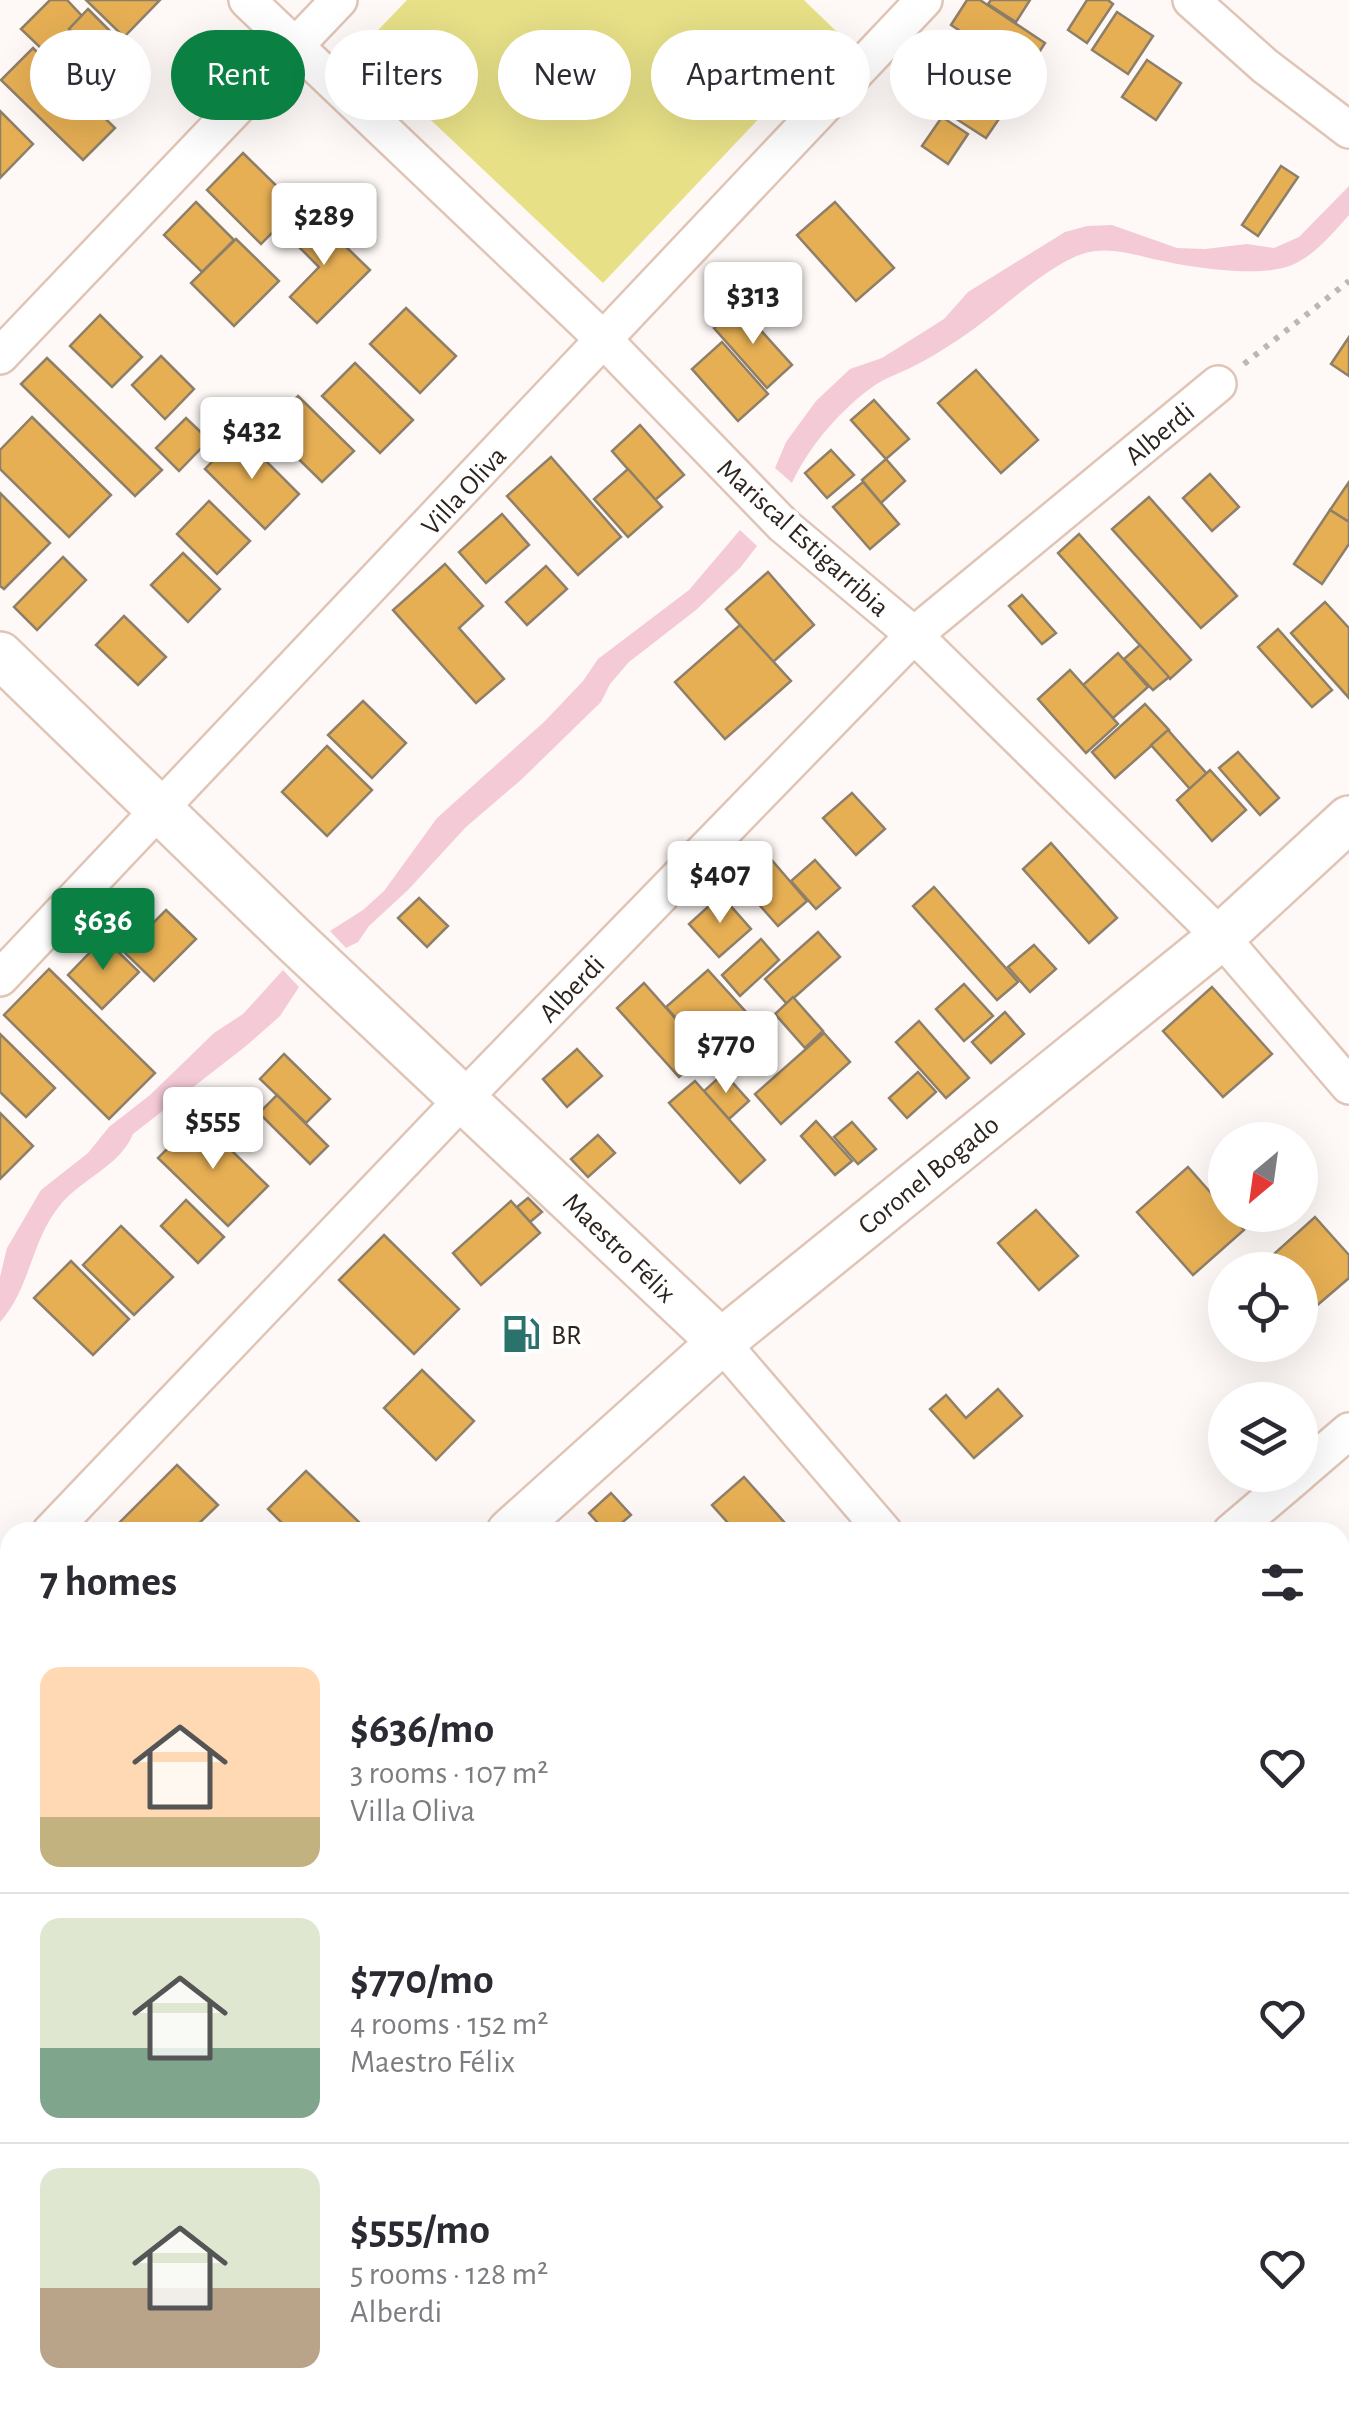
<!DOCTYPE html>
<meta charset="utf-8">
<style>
:root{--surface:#fff;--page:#f7f7f7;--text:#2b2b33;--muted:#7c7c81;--line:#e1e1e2;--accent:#0b8043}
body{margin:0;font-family:"Alegreya Sans",sans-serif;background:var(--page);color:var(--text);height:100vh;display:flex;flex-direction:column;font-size:38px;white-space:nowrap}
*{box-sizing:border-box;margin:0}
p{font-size:32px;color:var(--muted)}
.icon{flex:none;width:55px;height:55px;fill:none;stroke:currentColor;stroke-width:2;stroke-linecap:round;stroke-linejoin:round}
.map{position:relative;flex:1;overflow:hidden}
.drawer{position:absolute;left:0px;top:1522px;width:1350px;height:892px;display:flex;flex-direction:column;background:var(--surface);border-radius:30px 30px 0 0;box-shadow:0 10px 40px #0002}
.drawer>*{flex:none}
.top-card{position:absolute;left:30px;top:30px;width:1290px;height:90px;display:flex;gap:20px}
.needle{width:65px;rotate:209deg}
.controls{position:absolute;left:1208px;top:1122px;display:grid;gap:20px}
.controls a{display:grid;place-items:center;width:110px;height:110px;border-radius:50%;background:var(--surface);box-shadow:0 10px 40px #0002;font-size:50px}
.price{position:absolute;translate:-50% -85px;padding:0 22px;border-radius:10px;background:#fff;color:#222;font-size:32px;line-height:65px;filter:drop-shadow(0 2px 5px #0008)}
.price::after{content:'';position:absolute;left:50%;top:60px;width:30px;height:22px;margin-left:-15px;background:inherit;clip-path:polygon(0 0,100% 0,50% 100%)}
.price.current{background:var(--accent);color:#fff}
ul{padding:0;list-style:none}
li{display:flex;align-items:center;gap:30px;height:250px;padding:0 40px}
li+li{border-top:2px solid var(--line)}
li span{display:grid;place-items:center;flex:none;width:280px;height:200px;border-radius:20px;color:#555}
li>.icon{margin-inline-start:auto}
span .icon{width:120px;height:120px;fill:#fffc;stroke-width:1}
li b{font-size:42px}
h2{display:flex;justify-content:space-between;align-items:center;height:120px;padding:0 40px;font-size:42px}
.pill{padding:0 35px;border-radius:45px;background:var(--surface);box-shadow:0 10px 40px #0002;font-size:35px;line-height:90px}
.pill.current{background:var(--accent);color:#fff}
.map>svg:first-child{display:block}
</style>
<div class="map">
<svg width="1349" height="2414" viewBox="0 0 1349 2414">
<rect width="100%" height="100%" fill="#fef9f6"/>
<!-- green -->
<path fill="#e7e087" d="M407,0h397l35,34 -236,249 -245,-232z"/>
<!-- water -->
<g fill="#f4cad7">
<path d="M1349,186v29c-17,19 -34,40 -57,50 -31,13 -97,3 -129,-4 -22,-4 -44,-13 -68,-10 -38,4 -93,59 -127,82 -16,11 -34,23 -52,32 -13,7 -29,12 -41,20 -34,24 -66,61 -83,98l-17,-15 11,-26 30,-41 34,-32 32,-11 62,-39 24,-27 97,-60 22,-6 25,-1 65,23 28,1 42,-5 27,4 25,-11z"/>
<path d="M740,530l17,16 -17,22 -44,42 -67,52 -19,22 -9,18 -79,77 -56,48 -58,63 -39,36 -11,16 -12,6 -16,-17 33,-21 21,-19 53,-73 108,-97 38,-40 15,-22 91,-69z"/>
<path d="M283,970l16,17 -19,29 -34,30 -113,88c-13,32 -50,44 -72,70 -30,35 -30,84 -61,118v-45l7,-29 34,-58 47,-37 21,-26 41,-32 64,-62 29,-19z"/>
</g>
<!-- building -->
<g fill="#e6af54" stroke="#8e7f69" stroke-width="2.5">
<path d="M50,0h17l16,17 -36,37 -26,-25z"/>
<path d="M86,0h74l-36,37z"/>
<path d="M967,0h13l65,43 -20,31 -74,-49z"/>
<path d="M991,0h39l-14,22 -28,-18z"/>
<path d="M1087,0h21l5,4 -26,39 -19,-13z"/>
<path d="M88,9l37,37 -19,19 -37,-36z"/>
<path d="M1117,12l36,24 -25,38 -36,-24z"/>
<path d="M76,36l30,29 -24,24 -30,-29z"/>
<path d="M947,37l32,21 -22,34 -32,-21z"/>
<path d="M33,48l82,80 -32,32 -82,-80z"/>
<path d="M987,53l39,26 -40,59 -39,-25z"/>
<path d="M1147,60l34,23 -25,37 -34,-23z"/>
<path d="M0,111l33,33 -33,34z"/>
<path d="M942,117l26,17 -20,30 -26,-18z"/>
<path d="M243,153l55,54 -37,37 -54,-54z"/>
<path d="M1281,166l17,11 -40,59 -16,-11z"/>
<path d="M196,202l38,38 -32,32 -38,-37z"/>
<path d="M835,202l59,66 -38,33 -59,-66z"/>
<path d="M309,211l61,59 -53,53 -27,-26 29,-30 -33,-33z"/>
<path d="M236,239l43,42 -45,45 -43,-43z"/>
<path d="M739,306l53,59 -25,23 -53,-60z"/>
<path d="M406,308l50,48 -36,37 -50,-49z"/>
<path d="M100,315l42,42 -30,30 -42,-41z"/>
<path d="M1349,337v39l-18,-12z"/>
<path d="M722,342l46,52 -30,27 -46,-52z"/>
<path d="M161,356l33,33 -29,30 -33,-34z"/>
<path d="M47,358l115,112 -27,26 -114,-112z"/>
<path d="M355,363l58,57 -33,33 -58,-57z"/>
<path d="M976,370l62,70 -37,33 -63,-70z"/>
<path d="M298,396l56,55 -32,31 -55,-54z"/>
<path d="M874,400l35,39 -23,20 -35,-39z"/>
<path d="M32,417l79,78 -42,42 -69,-68v-19z"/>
<path d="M186,418l23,22 -30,31 -23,-23z"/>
<path d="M640,425l44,50 -29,25 -43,-49z"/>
<path d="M239,434l60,60 -34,35 -60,-60z"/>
<path d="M831,450l23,25 -27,23 -22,-25z"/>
<path d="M551,457l70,80 -43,38 -71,-79z"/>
<path d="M886,459l19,22 -24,22 -19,-23z"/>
<path d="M628,469l34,38 -34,30 -34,-38z"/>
<path d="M1210,474l29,33 -27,24 -29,-33z"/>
<path d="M863,482l36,42 -29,25 -37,-42z"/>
<path d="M1349,482v40l-19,-12z"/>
<path d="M0,493l50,50 -46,46 -4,-3z"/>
<path d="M1149,497l88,99 -36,32 -89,-99z"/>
<path d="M209,501l41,40 -33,33 -40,-40z"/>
<path d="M1330,510l19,12v22l-27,40 -28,-20z"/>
<path d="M502,514l27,31 -43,38 -27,-31z"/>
<path d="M1079,534l112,126 -21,19 -112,-126z"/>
<path d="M183,553l37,36 -32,33 -37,-37z"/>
<path d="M63,557l23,23 -49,50 -23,-23z"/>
<path d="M445,564l38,42 -24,22 45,51 -28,24 -83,-93z"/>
<path d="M546,566l21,23 -40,36 -21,-23z"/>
<path d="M768,572l46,53 -41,37 -47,-53z"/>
<path d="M1022,595l34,38 -14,11 -33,-38z"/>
<path d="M1325,602l24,26v70l-58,-65z"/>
<path d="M124,616l42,41 -28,28 -42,-40z"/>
<path d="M740,625l51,56 -66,58 -50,-57z"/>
<path d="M1278,629l54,61 -20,17 -54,-60z"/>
<path d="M1140,645l29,32 -16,13 -29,-31z"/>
<path d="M1118,653l30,34 -35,31 -30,-33z"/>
<path d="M1070,670l48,54 -32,29 -48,-54z"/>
<path d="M363,701l43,42 -34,35 -44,-43z"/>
<path d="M1145,704l24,26 -54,48 -23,-26z"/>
<path d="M1168,730l39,44 -17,15 -39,-44z"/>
<path d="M327,746l45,44 -45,46 -45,-44z"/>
<path d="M1238,752l41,46 -19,17 -41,-47z"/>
<path d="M1210,770l36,40 -34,31 -35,-41z"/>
<path d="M852,793l33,36 -29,26 -33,-37z"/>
<path d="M1051,843l66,75 -28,25 -66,-74z"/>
<path d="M770,858l37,43 -29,25 -37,-42z"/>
<path d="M815,860l25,28 -24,21 -25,-28z"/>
<path d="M934,887l84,95 -21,18 -84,-94z"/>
<path d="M721,895l30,34 -32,28 -30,-33z"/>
<path d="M419,898l29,28 -21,21 -29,-29z"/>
<path d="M166,910l30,29 -42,42 -30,-29z"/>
<path d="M818,932l22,25 -53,47 -22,-25z"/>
<path d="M104,938l35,34 -37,37 -34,-34z"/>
<path d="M761,939l18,21 -39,36 -18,-21z"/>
<path d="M1034,945l22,24 -26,23 -22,-25z"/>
<path d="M49,969l106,104 -46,46 -105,-104z"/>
<path d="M708,970l49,54 -43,37 -48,-54z"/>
<path d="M644,983l62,70 -27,24 -62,-69z"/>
<path d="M964,984l29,32 -29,25 -28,-32z"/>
<path d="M1212,987l60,67 -49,43 -60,-66z"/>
<path d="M793,997l30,34 -18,17 -30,-34z"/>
<path d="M1005,1012l19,22 -33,29 -19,-21z"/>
<path d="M919,1021l50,57 -23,20 -50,-56z"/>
<path d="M824,1033l26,29 -69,62 -26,-30z"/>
<path d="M0,1034l55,54 -29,29 -26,-25z"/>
<path d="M577,1049l25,27 -35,31 -24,-28z"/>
<path d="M284,1054l46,45 -24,24 -46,-44z"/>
<path d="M918,1072l18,20 -29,26 -18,-20z"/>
<path d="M724,1073l25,28 -20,18 -25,-28z"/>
<path d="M695,1081l70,79 -25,23 -71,-80z"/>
<path d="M277,1095l51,51 -18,18 -51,-51z"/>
<path d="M0,1113l33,33 -33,33z"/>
<path d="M198,1118l70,68 -40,40 -70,-68z"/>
<path d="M816,1121l36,40 -17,14 -34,-39z"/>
<path d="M852,1122l24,27 -18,15 -24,-27z"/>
<path d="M598,1135l17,18 -27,24 -17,-18z"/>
<path d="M1188,1167l37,42v6h6l13,15 -51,45 -56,-63z"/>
<path d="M528,1198l14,14 -12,10 -13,-15z"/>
<path d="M186,1200l38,37 -26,26 -37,-37z"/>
<path d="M511,1201l29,32 -59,52 -28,-32z"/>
<path d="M1036,1210l42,46 -39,34 -41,-47z"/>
<path d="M1315,1217l34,38v23l-42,36 -7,-8v-36h-32l-5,-6z"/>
<path d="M121,1226l52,51 -39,38 -51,-50z"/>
<path d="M384,1235l75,74 -45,45 -75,-74z"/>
<path d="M71,1261l58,58 -36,36 -59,-57z"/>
<path d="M422,1370l52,51 -38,39 -52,-52z"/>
<path d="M998,1389l24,27 -48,42 -44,-49 16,-14 20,23z"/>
<path d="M177,1465l41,40 -28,27h-80z"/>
<path d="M306,1471l57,55 -6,6h-66l-23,-23z"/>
<path d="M744,1477l49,55h-57l-24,-27z"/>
<path d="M611,1493l20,22 -20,17h-5l-17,-19z"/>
<path d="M8,1654l2,2v51l-10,-10v-35z"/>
<path d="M0,1803l10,10v41l-10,-10z"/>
<path d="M0,1861l10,10v47l-10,-10z"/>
<path d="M1340,2128l9,11v86l-9,-10z"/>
<path d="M1347,2296l2,3v95l-9,-10v-82z"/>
<path d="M34,2405h40l-11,9h-22z"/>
<path d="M605,2405h56l8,9h-56z"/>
<path d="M720,2405h70l-10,9h-70z"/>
</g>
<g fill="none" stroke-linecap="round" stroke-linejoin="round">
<!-- minor casing -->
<g stroke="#e0c5b6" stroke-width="40">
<g id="minor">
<path d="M247,0l357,340 179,185 131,110 307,302 128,149"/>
<path d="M1191,0l74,66 84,64"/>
<path d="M0,356l339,-356"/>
<path d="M0,978l924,-978"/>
<path d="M721,1342l163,190"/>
<path d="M1300,1473l49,-42"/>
<path d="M50,1532l414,-434 450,-463 304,-251"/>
<path d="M1231,1532l67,-57"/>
<path d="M0,1585l10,-11"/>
<path d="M1340,2010l9,-7"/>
<path d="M1340,2064l9,11"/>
<path d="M1007,2405l8,9"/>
<path d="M867,2414l11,-9"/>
</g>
</g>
<!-- tertiary casing -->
<g stroke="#e0c5b6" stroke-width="50">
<g id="tertiary">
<path d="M0,655l292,283 429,404"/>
<path d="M510,1532l211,-190 500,-405 128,-118"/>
<path d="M0,2001l10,-10"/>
<path d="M508,2405l8,9"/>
</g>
</g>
<!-- path -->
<path stroke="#bdb7b3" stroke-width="6" stroke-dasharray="5 8" stroke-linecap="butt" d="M1244,364l105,-83"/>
<!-- minor -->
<use href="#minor" stroke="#fff" stroke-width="35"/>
<!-- tertiary -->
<use href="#tertiary" stroke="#fff" stroke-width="45"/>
</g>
<!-- icons -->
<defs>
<g id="fuel-bare" transform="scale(3)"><path d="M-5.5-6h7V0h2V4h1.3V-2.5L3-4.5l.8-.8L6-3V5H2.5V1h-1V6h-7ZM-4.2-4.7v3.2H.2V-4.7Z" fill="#2a726a" stroke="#fff" stroke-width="2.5" paint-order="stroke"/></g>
</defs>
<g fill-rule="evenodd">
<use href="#fuel-bare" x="521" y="1334"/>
</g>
<g text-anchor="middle" stroke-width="9" stroke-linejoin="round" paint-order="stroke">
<!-- street labels -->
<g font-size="28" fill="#2e241e" stroke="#fff">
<text transform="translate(1159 433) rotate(-40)" y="10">Alberdi</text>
<text transform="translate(463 490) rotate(-47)" y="10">Villa Oliva</text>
<text transform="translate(804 537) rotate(42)" y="10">Mariscal Estigarribia</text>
<text transform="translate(571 988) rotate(-46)" y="10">Alberdi</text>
<text transform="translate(928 1174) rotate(-39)" y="10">Coronel Bogado</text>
<text transform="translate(620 1247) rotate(44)" y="10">Maestro Félix</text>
</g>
<!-- poi labels -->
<g font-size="28" fill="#2e241e" stroke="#fff" text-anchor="start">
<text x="551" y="1344">BR</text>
</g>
</g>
</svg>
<div class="controls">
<a><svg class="needle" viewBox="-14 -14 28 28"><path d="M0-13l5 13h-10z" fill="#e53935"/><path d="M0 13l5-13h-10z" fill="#7c7c81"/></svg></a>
<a><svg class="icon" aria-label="locate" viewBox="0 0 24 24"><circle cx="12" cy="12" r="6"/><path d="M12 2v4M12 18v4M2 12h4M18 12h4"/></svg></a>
<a><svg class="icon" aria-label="layers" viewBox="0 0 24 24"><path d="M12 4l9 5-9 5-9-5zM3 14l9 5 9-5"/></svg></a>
</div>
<b class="price" style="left:324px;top:268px">$289</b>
<b class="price" style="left:753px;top:347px">$313</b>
<b class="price" style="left:252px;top:482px">$432</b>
<b class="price" style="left:720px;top:926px">$407</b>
<b class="price current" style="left:103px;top:973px">$636</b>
<b class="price" style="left:726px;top:1096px">$770</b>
<b class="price" style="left:213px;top:1172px">$555</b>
<div class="top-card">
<a class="pill">Buy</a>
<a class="pill current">Rent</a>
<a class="pill">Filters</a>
<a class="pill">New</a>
<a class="pill">Apartment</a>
<a class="pill">House</a>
</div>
<section class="drawer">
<h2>7 homes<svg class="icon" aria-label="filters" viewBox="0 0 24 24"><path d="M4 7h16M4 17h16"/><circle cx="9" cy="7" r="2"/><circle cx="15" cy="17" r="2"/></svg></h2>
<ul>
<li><span style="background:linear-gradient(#ffd9b3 75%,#c2b280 0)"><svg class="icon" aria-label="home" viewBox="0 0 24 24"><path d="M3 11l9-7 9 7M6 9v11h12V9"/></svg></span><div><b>$636/mo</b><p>3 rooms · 107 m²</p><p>Villa Oliva</p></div><svg class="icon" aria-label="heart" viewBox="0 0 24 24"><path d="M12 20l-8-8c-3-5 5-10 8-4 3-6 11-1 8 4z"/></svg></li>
<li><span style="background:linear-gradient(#dfe7d0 65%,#7fa58c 0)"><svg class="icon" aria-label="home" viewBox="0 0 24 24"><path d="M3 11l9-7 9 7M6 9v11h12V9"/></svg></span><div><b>$770/mo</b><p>4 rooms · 152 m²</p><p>Maestro Félix</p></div><svg class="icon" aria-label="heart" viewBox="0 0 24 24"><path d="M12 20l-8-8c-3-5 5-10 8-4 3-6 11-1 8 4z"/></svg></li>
<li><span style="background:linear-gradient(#dfe7d0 60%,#b9a48a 0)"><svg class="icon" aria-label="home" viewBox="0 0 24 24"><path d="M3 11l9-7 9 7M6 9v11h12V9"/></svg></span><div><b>$555/mo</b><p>5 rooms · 128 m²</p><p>Alberdi</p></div><svg class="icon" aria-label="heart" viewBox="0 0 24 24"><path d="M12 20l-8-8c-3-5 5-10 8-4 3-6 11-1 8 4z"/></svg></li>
</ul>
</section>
</div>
